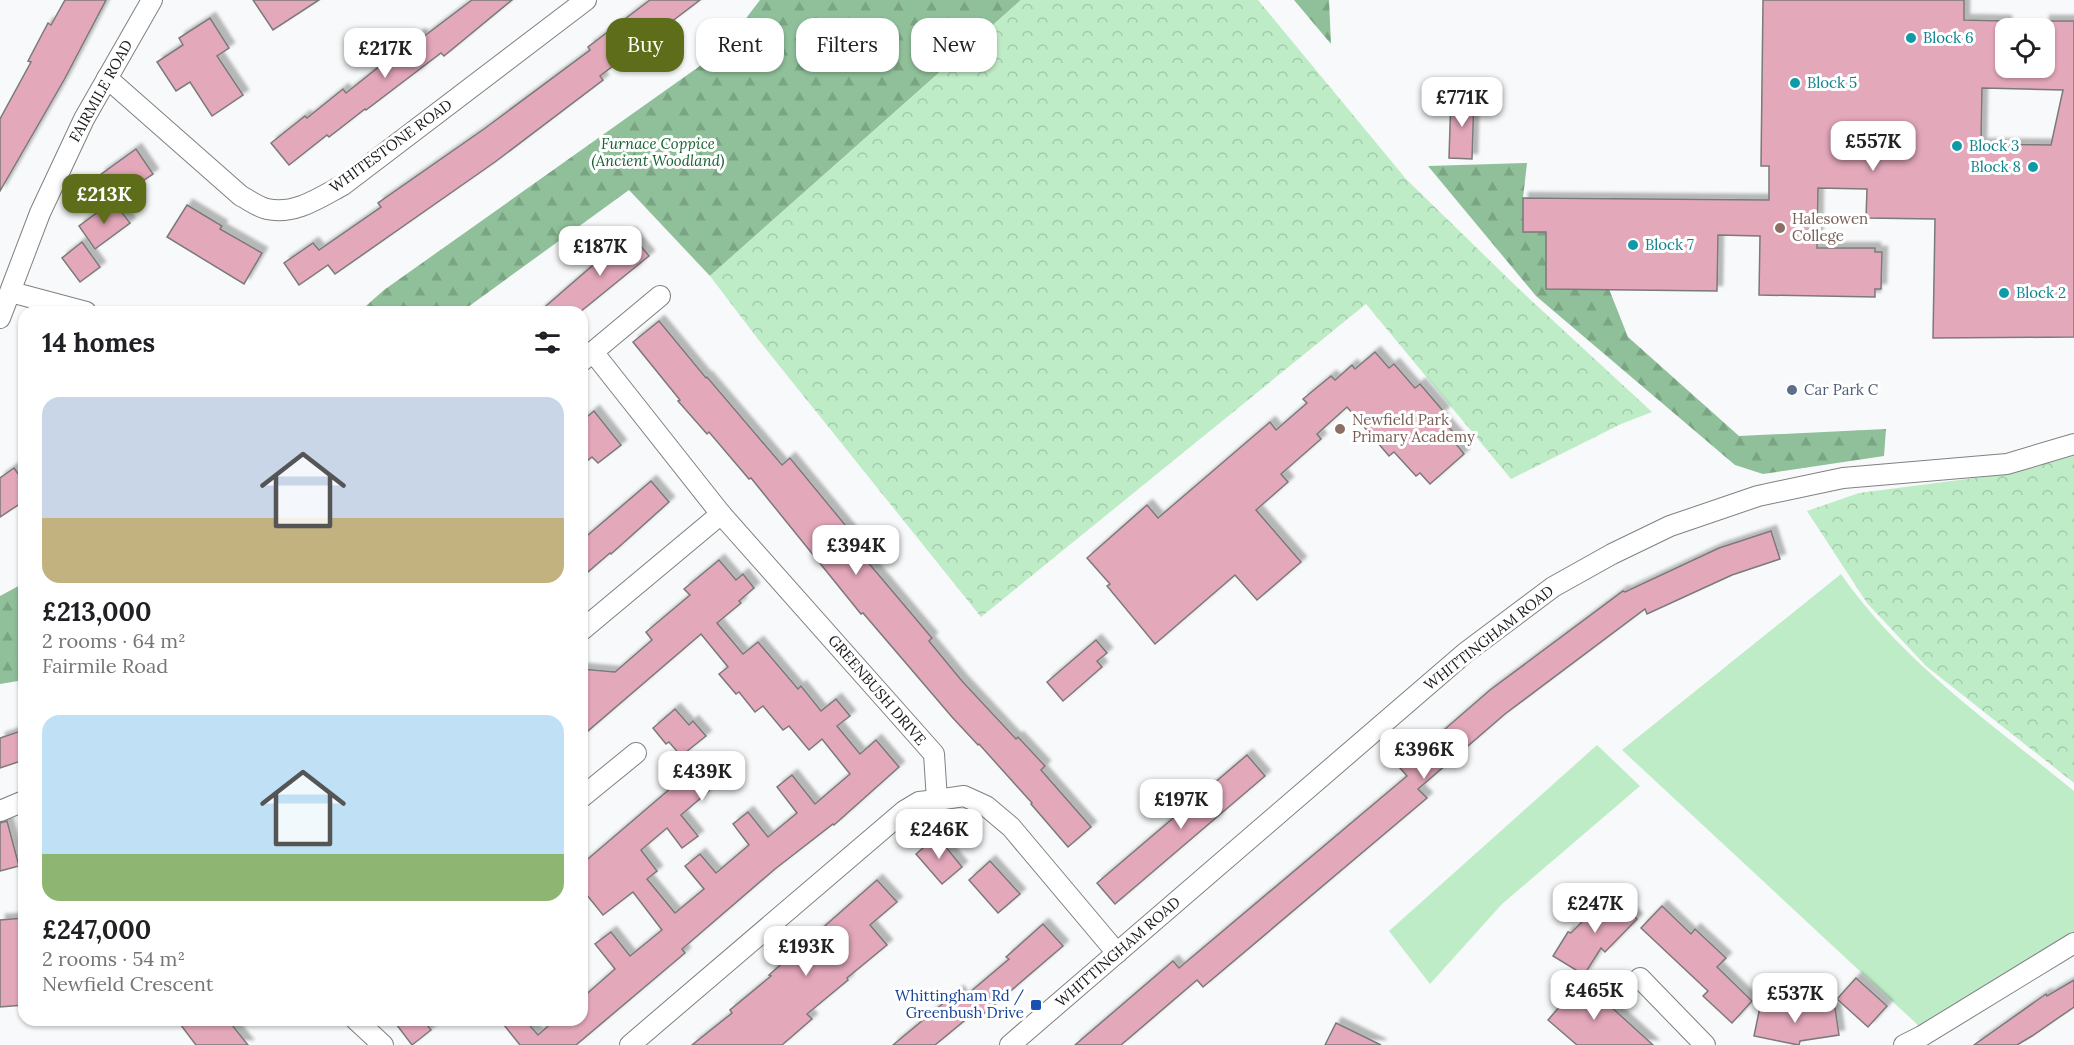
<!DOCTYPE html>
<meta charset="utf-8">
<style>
:root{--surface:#fff;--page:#f2f2f2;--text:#202124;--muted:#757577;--accent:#5d6d19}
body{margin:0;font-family:Lora,serif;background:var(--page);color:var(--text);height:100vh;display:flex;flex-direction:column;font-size:22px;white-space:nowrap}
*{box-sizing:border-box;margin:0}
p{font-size:20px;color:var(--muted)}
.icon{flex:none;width:33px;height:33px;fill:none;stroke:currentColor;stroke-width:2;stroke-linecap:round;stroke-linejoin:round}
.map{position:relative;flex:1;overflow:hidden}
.drawer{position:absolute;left:18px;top:306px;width:570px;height:720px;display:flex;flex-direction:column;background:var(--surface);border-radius:18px;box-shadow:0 2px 4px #0004}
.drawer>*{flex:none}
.guide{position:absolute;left:606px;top:18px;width:570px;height:54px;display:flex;gap:12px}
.tools{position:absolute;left:1995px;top:18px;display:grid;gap:12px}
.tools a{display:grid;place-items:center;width:60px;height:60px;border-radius:12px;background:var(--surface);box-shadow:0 2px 4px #0004;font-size:30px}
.price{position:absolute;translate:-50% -51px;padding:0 14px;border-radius:12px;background:#fff;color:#222;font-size:20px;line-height:39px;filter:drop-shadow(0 2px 3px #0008)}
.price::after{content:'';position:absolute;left:50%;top:36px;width:18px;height:14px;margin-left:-9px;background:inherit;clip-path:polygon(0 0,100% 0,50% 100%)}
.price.active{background:var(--accent);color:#fff}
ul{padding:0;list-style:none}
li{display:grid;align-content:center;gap:12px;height:318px;padding:0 24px}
li span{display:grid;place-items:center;height:186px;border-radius:18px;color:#555}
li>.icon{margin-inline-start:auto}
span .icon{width:108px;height:108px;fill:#fffc;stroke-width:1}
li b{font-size:26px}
h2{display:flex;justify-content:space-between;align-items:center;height:72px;padding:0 24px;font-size:26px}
.chip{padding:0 21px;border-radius:18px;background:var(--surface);box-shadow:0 2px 4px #0004;font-size:21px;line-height:54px}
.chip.active{background:var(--accent);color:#fff}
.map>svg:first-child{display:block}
</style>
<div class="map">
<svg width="2074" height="1045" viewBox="0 0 2074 1045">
<defs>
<pattern id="forest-firs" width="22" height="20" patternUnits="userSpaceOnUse" patternTransform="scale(1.5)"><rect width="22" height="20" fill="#8fc099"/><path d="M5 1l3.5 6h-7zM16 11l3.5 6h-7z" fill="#7ba483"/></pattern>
<pattern id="park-crowns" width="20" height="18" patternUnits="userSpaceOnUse" patternTransform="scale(1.5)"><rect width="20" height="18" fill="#beecc7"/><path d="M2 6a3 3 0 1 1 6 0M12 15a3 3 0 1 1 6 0" fill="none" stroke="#a3caaa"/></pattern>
<filter id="shadow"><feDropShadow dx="5.5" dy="-5.5" stdDeviation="1.5" flood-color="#0004"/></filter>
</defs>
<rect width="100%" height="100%" fill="#f8f9fa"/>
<!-- forest -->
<g fill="url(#forest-firs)">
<path d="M760,0h261l-311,276 -81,-86 -168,122h-102l25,-22 337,-239z"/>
<path d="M1294,0h35l2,44z"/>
<path d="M1527,163l-4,35v34h25l-2,57h63l19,48 111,99 147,-7 -2,27 -121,18 -28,-9 -199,-169 -108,-130z"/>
<path d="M24,583v97l-24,4v-88z"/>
</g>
<!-- park -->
<g fill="url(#park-crowns)">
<path d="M1021,0h237l148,179 114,111 132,122 -31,12 -110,55 -145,-175 -385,313 -220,-274 -51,-67z"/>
<path d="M2074,455v328l-148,-117 -59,-63 -60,-92 52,-18 154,-20z"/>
</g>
<!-- garden -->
<g fill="#beecc7">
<path d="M1841,574c61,88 151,150 233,217v142l-154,94 -298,-277z"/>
<path d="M1597,745l43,41 -138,118 -72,80 -41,-53z"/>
</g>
<!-- building -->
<g fill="#e4a8bb" stroke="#7b797a" stroke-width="1.5" fill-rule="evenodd" filter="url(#shadow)">
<path d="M65,0h41l-42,80 -64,111v-72l31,-57 -3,-1 20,-38 3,2z"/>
<path d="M253,0h66l-46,30z"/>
<path d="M472,0h40l-68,56 -3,-3 -75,57 -1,-1 -36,28 -2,-2 -38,30 -18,-22 34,-27 2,2 36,-29 3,4 74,-59 3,3z"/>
<path d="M650,0h50l-100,76 3,4 -108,82 -160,112 -7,-9 -29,20 -15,-22 29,-20 6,7 62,-43 -3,-4 106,-74 106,-79 -2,-3z"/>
<path d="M1763,0h201v20l42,1v47h38v-47h30v316l-141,1 2,-119 -69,-1 1,-29 -49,-1 -1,60h58v4h7l-1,37h-6v8l-116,-2 1,-59 -42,-1 -1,56 -171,-2v-57h-23v-34l246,2v-34h-8zM1982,88l81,2 -12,55 -70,-1z"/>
<path d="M210,18l19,30 -12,8 26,39 -31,21 -22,-34 -14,9 -19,-29 26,-17 -4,-7z"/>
<path d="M1451,96l23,1 -2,62 -23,-1z"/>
<path d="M136,149l17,25 -37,25 -16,-24z"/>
<path d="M113,201l17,22 -35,26 -16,-23z"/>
<path d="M187,205l35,21 -2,3 42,24 -18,31 -77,-47z"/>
<path d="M630,233l19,23 -69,56h-41z"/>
<path d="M82,242l18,25 -20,15 -18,-24z"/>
<path d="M659,321l47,57 1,-1 75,88 8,-7 65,79 -5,4 82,97 -3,3 33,40 54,58 2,-2 27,29 -4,4 50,57 -23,20 -37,-43 1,-1 -53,-59 -1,1 -26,-28 -89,-104 -2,1 -110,-136 -2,1 -40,-47 -2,2 -29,-33 2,-1 -47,-58z"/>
<path d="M1375,352l14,16 5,-4 21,24 5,-4 24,28 -5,4 21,24 -4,4 8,10 -34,30 -10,-11 -4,3 -22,-24 -5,4 -42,-49 -30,27 4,5 -40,35 7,8 -32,28 45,52 -44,38 -22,-25 -80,69 -48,-58 3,-2 -23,-26 60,-53 11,13 112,-96 6,8 31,-27 -4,-4 28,-23 4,4 17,-15 3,4z"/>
<path d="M594,411l27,34 -23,18 -6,-6 -10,8v-44z"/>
<path d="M14,468l10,14v19l-24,16v-39z"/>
<path d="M651,481l18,21 -58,52 -1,-1 -28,24v-37z"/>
<path d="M1771,531l9,28 -48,16 -85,39 -2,-5 -140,105 -87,75 9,9 -224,189 -6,-7 -76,65h-46l98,-84 6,7 228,-192 -7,-8 90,-78 133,-99 2,1 94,-44z"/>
<path d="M719,560l17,20 7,-6 11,14 -15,13 2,2 -24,20 26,31 15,-12 40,47 3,-3 20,25 15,-12 14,17 -13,10 23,28 16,-14 23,27 -65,58 -1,-1 -58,45 -93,80 3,4 -109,92h-56l-20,-25h25l13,15 17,-15h27v-22l33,-29 -20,-25 16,-12 19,24 32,-26 -29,-38 -30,23 -21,-26v-25l110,-94 17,21 -28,24 17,21 -16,12 -15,-20 -26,22 16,21 -10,8 28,34 29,-24 -19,-23 15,-12 16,19 33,-28 -16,-21 15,-12 20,25 29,-24 -20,-26 15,-12 23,29 35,-30 -28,-35 -13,11 -20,-24 -6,4 -20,-24 -8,6 -16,-20 -3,2 -17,-20 9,-7 -27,-33 -119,102v-67l33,3 37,-32 -6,-8 44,-37 -6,-6z"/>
<path d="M1096,640l11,13 -10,8 5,6 -39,34 -16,-19z"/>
<path d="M675,709l14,16 4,-4 13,15 -25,20 -12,-14 -3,2 -13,-16z"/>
<path d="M24,730v30l-24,8v-30z"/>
<path d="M1247,755l18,21 -150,128 -18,-21z"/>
<path d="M7,821l12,45 -19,5v-48z"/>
<path d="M937,836l25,31 -20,17 -26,-30z"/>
<path d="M990,861l30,33 -22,19 -29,-33z"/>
<path d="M877,880l20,22 -27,23 17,20 -40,33 1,2 -41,34 5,5 -30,26h-90l40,-32 -2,-3 41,-34 -2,-1z"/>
<path d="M1611,893l26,26 -32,33 -4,-4 -17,27 -31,-19 15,-24 3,1z"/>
<path d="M1662,906l29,28 4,-5 31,29 -9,9 35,34 -20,22 -29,-27 5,-5 -67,-63z"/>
<path d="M24,918v87l-24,2v-87z"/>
<path d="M1043,924l20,22 -83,71 -5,-5 -40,33h-42l65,-54 5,7 46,-39 -3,-2z"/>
<path d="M1856,978l31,28 -19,21 -31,-28z"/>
<path d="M2074,980v27l-42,29 -15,9h-43l72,-51 1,2z"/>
<path d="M1582,981l27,24 44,40h-76l-29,-25z"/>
<path d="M1761,1002l47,9 27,-3 4,27 -39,6 -1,4 -45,-9z"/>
<path d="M177,1020h51l20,25h-52z"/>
<path d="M393,1020h30l8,10 -19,15z"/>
<path d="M1336,1023l45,22h-56z"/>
</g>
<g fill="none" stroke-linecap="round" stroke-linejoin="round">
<!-- street casing -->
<g stroke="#7f8081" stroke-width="22">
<g id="street">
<path d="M107,78l134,118c8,4 17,11 26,13 28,6 52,-11 76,-24l243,-185"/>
<path d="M11,292l75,20"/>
<path d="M0,318l40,-105 44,-94 68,-119"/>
<path d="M593,352l128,162 213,240 3,46 27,-4 22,10 25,21 106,126"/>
<path d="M582,361l78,-65"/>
<path d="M582,630l139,-116"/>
<path d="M582,797l54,-44"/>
<path d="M0,811l24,-10"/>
<path d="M1640,978l65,67"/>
<path d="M356,1020l27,25"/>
<path d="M630,1045l274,-234 15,-9 18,-2"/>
<path d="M1010,1045l455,-392 88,-66 59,-33 58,-28 88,-30 85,-18 164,-14 67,-20"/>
<path d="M1904,1045l18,-9 152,-93"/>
</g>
</g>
<!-- street -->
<use href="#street" stroke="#fff" stroke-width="20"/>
</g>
<!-- markers -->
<g fill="#0f9aa8" stroke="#fff" stroke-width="2">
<circle cx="1911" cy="38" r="6"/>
<circle cx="1795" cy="83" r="6"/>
<circle cx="1957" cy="146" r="6"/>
<circle cx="2033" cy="167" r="6"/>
<circle cx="1633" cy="245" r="6"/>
<circle cx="2004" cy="293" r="6"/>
</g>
<g fill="#8d6e63" stroke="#fff" stroke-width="2">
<circle cx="1780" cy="228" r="6"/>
<circle cx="1340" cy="429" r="6"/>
</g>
<circle fill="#5c6f8a" stroke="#fff" stroke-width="2" cx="1792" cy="390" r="6"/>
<rect fill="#1a4fb4" stroke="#fff" stroke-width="2" x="1030" y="999" width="12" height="12" rx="3"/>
<g text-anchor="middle" stroke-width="6" stroke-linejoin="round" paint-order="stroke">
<!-- culture labels -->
<g font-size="15" fill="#0d838f" stroke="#fff" text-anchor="start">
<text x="1923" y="43">Block 6</text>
<text x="1807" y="88">Block 5</text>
<text x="1969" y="151">Block 3</text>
<text x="2021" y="172" text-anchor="end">Block 8</text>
<text x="1645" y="250">Block 7</text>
<text x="2016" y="298">Block 2</text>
</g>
<!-- street labels -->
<g font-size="15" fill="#181819" stroke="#fff">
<text transform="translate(101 91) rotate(-61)" y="5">FAIRMILE ROAD</text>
<text transform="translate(391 146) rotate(-36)" y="5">WHITESTONE ROAD</text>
<text transform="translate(1489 638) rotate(-38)" y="5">WHITTINGHAM ROAD</text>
<text transform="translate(877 690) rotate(49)" y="5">GREENBUSH DRIVE</text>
<text transform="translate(1118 952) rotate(-41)" y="5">WHITTINGHAM ROAD</text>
</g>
<!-- park labels -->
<g font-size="15" font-style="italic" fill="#176130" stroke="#fff">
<text x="658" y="149">Furnace Coppice<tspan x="658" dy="17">(Ancient Woodland)</tspan></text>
</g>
<!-- education labels -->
<g font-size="15" fill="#785e54" stroke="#fff" text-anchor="start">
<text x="1792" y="224">Halesowen<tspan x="1792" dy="17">College</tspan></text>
<text x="1352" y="425">Newfield Park<tspan x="1352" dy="17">Primary Academy</tspan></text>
</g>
<!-- service labels -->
<g font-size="15" fill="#4e5e75" stroke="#fff" text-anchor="start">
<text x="1804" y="395">Car Park C</text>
</g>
<!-- transit labels -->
<g font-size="15" fill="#164399" stroke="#fff" text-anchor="end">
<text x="1024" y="1001">Whittingham Rd /<tspan x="1024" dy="17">Greenbush Drive</tspan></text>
</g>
</g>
</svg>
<div class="tools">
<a><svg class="icon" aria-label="locate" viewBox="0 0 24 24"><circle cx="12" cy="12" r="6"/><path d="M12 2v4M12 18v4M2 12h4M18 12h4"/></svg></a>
</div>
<b class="price" style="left:385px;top:79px">£217K</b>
<b class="price" style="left:1462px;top:128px">£771K</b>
<b class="price" style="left:1873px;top:172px">£557K</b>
<b class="price active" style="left:104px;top:225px">£213K</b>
<b class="price" style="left:600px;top:277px">£187K</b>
<b class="price" style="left:856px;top:576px">£394K</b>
<b class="price" style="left:1424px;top:780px">£396K</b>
<b class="price" style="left:702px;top:802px">£439K</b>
<b class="price" style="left:1181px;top:830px">£197K</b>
<b class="price" style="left:939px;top:860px">£246K</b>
<b class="price" style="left:1595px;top:934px">£247K</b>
<b class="price" style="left:806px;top:977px">£193K</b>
<b class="price" style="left:1594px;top:1021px">£465K</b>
<b class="price" style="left:1795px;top:1024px">£537K</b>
<div class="guide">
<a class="chip active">Buy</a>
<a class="chip">Rent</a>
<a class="chip">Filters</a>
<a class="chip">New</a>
</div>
<section class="drawer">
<h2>14 homes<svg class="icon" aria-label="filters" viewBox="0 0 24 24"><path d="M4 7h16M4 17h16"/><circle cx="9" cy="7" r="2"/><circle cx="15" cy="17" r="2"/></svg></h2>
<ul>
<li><span style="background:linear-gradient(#c9d6e8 65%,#c2b280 0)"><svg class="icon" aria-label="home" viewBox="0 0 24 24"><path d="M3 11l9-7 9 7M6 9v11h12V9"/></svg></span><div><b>£213,000</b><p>2 rooms · 64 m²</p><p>Fairmile Road</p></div></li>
<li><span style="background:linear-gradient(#bfe0f5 75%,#8fb573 0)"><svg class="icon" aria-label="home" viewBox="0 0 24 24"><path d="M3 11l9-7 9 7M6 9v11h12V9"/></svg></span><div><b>£247,000</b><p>2 rooms · 54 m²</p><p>Newfield Crescent</p></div></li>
</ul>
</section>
</div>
